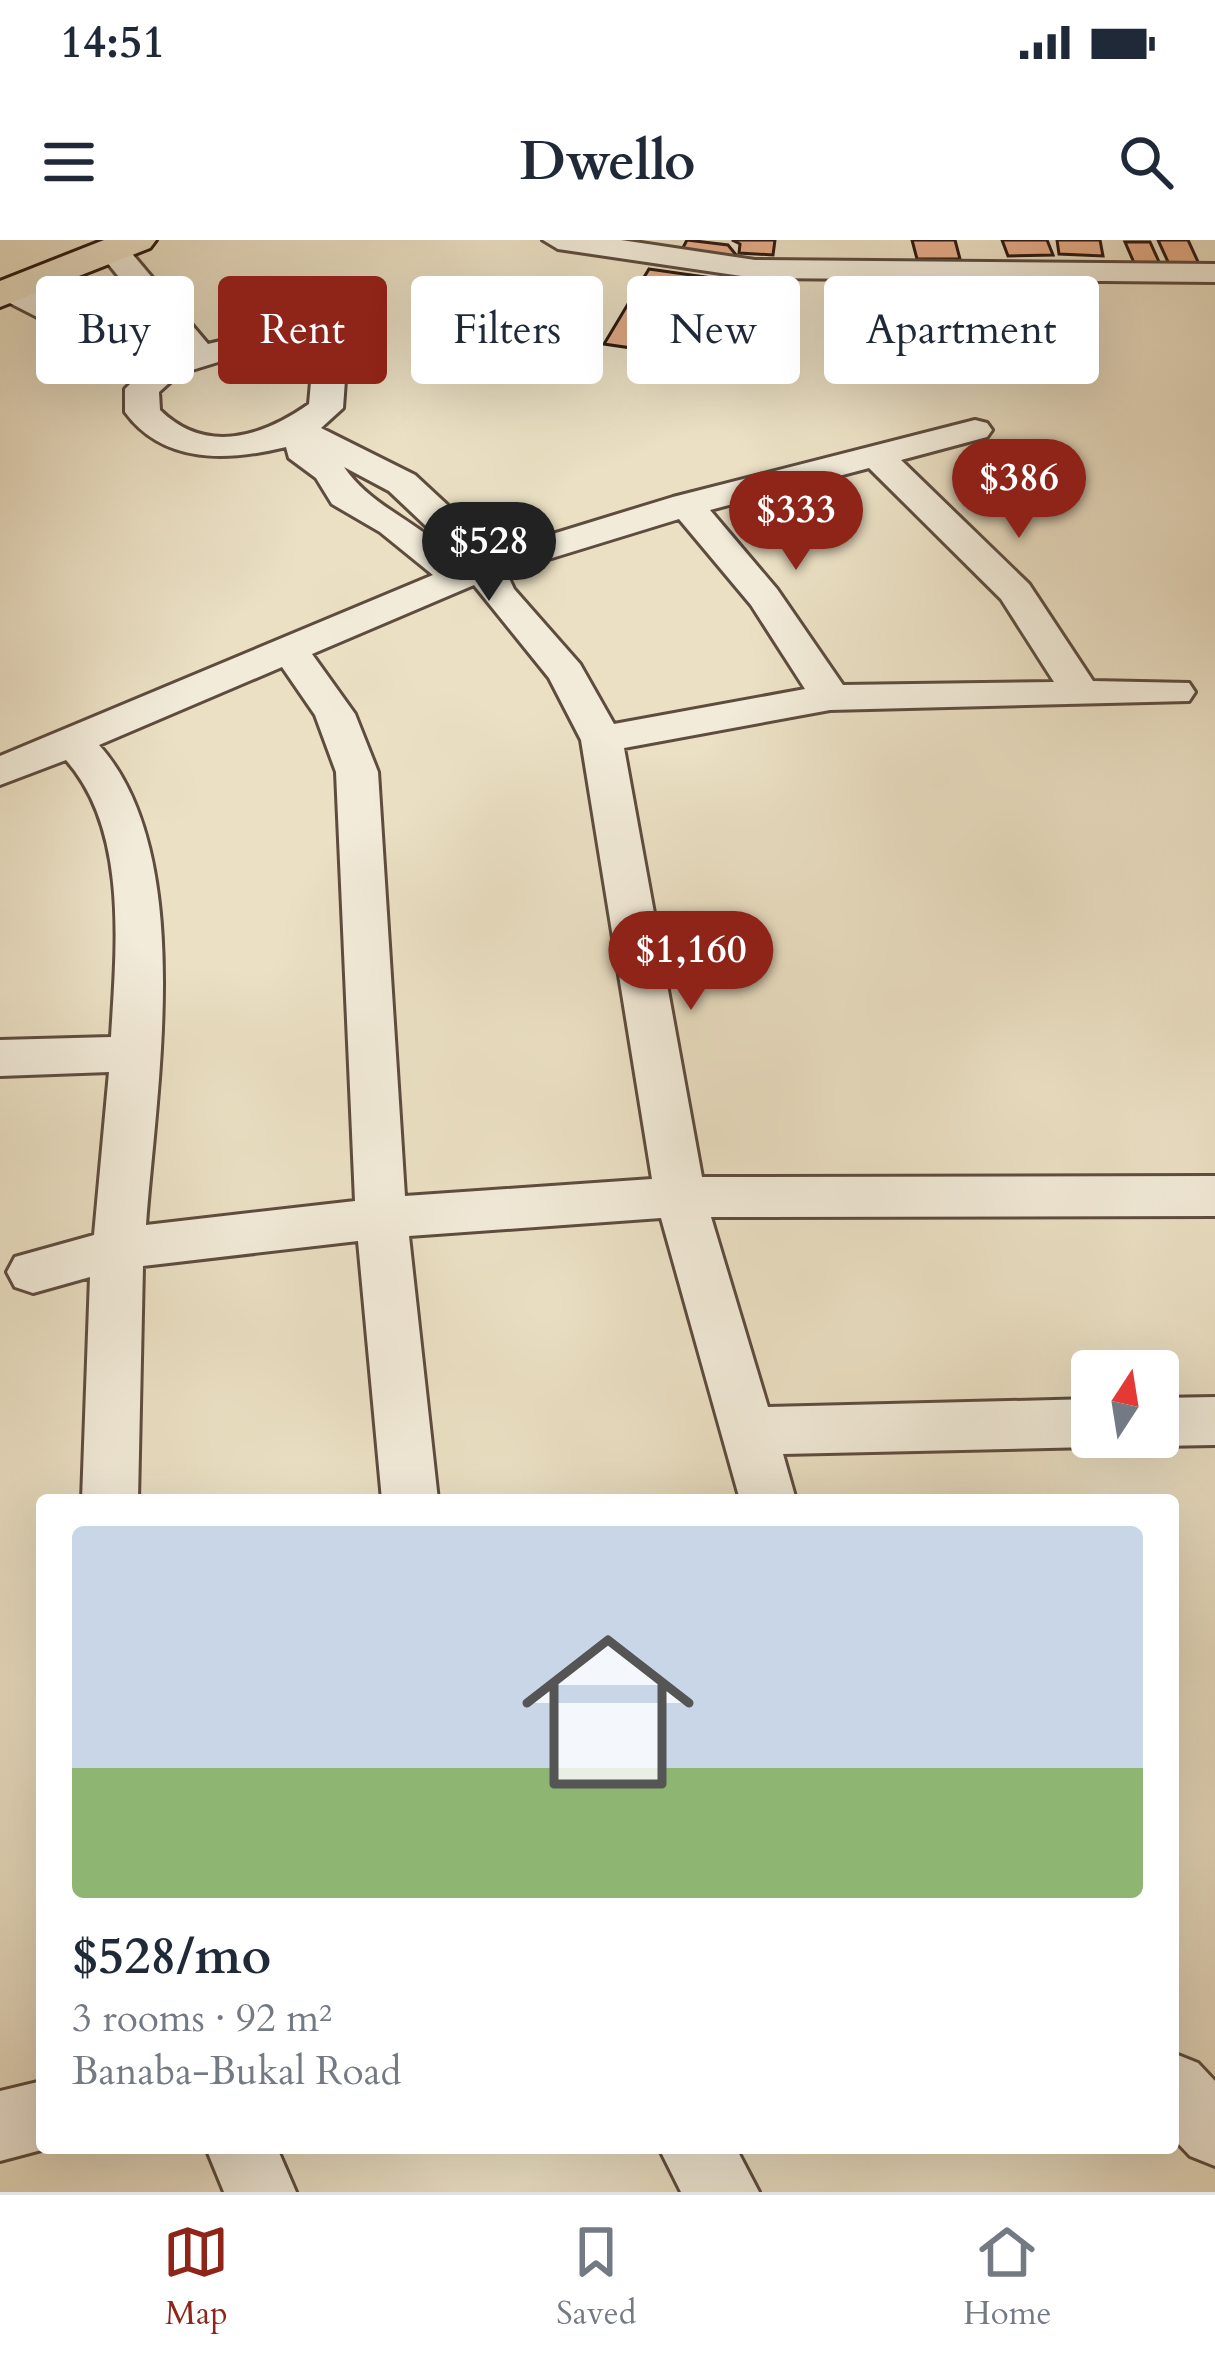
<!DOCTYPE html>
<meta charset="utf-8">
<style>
:root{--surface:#fff;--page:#f2f2f3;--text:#1f2937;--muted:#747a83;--line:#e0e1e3;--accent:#8f2418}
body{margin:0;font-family:Cardo,serif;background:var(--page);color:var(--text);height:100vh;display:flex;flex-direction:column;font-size:45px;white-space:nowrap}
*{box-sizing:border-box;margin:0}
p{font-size:39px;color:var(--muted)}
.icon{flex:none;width:66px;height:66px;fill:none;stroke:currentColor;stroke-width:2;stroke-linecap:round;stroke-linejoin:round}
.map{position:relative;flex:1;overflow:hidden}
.drawer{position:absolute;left:36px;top:1254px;width:1143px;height:660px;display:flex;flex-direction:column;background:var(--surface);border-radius:12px;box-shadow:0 12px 48px #0002}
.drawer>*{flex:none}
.hud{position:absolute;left:36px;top:36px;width:1143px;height:108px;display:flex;gap:24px}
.needle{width:78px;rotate:12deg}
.buttons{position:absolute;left:1071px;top:1110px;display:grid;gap:24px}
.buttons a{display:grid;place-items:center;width:108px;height:108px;border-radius:12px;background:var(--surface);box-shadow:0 12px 48px #0002;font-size:60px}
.price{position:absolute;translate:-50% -102px;padding:0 27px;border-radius:42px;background:var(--accent);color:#fff;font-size:39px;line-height:78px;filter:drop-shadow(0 3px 6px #0008)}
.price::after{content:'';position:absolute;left:50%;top:72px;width:36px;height:27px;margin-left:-18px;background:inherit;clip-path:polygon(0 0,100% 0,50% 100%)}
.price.selected{background:#222;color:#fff}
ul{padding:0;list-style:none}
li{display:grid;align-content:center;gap:24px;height:636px;padding:0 36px}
li span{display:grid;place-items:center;height:372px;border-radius:12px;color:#555}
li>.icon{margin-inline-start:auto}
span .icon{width:216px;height:216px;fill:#fffc;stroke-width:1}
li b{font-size:51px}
.tag{padding:0 42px;border-radius:12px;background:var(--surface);box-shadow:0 12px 48px #0002;font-size:42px;line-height:108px}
.tag.selected{background:var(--accent);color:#fff}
.status{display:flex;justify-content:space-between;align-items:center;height:84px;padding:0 60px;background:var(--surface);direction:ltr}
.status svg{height:33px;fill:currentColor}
header{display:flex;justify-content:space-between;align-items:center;height:156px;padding:0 36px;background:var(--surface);font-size:54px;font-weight:700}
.dock{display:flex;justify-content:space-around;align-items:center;height:168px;border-top:3px solid var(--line);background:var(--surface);font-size:33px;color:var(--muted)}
.dock a{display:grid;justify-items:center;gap:6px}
.dock .selected{color:var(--accent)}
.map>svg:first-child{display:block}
</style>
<div class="status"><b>14:51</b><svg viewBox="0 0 49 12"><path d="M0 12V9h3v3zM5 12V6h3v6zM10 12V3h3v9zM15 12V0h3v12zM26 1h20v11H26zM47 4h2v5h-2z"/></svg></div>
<header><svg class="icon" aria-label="menu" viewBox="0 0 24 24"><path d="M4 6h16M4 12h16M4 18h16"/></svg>Dwello<svg class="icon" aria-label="search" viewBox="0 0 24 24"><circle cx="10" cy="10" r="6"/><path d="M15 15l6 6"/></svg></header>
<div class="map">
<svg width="1215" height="1952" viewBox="0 0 1215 1952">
<rect width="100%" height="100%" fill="#ebe0c4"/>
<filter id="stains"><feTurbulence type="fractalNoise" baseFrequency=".00167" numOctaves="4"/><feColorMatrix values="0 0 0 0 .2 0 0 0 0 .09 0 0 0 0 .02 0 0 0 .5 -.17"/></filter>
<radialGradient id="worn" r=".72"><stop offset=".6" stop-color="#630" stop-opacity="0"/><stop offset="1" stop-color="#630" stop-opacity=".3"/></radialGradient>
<!-- building -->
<g fill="#e5ac88" stroke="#2f1b13" stroke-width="3">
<path d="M687,0l41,5 13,16 -62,-6z"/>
<path d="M732,0h43l-2,15 -34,-2 1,-9z"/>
<path d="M912,0h43l5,19h-43z"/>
<path d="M1002,0h45l6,15 -45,1z"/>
<path d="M1057,0h43l3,16 -44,-2z"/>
<path d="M1158,0h30l11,24h-30z"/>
<path d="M1125,2h25l10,22 -25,1z"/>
<path d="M649,29l91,13 -40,76 -96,-14z"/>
</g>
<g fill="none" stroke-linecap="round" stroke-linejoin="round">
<!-- minor casing -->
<g stroke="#5e4c3f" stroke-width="6">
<g id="minor">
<path d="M543,0h78l134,20 460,4v18l-460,-4 -197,-29z"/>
<path d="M112,1l11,2 85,101c45,-13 108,-4 137,36l-2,28 -22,20 94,47 82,76 176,-54 302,-77 12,3 5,7 -5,7 -86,23 128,124 64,97 96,2 6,9 -6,9 -359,9 -206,38 78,429 513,-1v40l-504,1 57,190 324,-8v38l20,3 -20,7 -309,7 13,46h-56l-79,-282 -252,18 29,264h-56l-24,-259 -215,25 -5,234h-56l8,-223 -57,16 -18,-6 -8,-15 8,-15 79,-22 15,-163 -109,4v-36l111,-3c5,-88 18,-206 -45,-277l-66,25v-29l433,-181 -53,-43 -48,-28 -16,-26 -27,-20 -3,-11c-57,14 -122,18 -161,-35v-23l18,-18 -143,-73v-14h21l145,73 14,-5 -83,-102zM228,119c32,-1 58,1 83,23l-2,22c-47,33 -103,51 -149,6l-1,-18 20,-18zM344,227l45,24 75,71 -5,2c-33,-40 -87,-55 -115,-97zM869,228l132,131 53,83 -211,3 -66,-96 -67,-79zM679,279l72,86 54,84 -191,35 -34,-60 -66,-75 -8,-17zM474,345l75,93 32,62 71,439 -247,17 -27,-424 -23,-58 -43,-60zM282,427l33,48 21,57 19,429 -209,24c10,-136 51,-371 -47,-480z"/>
<path d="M1215,1157v48l-57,1 -20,-7 20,-2v-39z"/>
<path d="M1173,1813l25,10 17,18v85l-25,-10 -17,-18z"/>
<path d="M42,1841v67h7l-49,13v-70z"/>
<path d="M206,1908h71l19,44h-72z"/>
<path d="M659,1908h77l23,44h-78z"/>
</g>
</g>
<!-- major casing -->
<g stroke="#2f1b13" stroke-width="6">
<path id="major" d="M104,0h52l-6,8 -150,59v-26z"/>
</g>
<!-- minor -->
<use href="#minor" fill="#f2ebd9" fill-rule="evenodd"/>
<!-- major -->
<use href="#major" fill="#ebe0c4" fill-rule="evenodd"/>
</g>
<rect width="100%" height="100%" filter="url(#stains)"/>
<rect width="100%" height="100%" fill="url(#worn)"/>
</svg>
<div class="buttons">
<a><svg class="needle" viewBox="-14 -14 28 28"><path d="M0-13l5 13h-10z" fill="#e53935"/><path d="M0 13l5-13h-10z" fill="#747a83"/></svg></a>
</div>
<b class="price" style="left:1019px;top:301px">$386</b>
<b class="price" style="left:796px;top:333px">$333</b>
<b class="price selected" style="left:489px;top:364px">$528</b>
<b class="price" style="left:691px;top:773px">$1,160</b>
<div class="hud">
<a class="tag">Buy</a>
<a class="tag selected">Rent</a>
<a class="tag">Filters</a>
<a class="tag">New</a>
<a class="tag">Apartment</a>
</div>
<section class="drawer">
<ul>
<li><span style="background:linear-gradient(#c9d6e8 65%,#8fb573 0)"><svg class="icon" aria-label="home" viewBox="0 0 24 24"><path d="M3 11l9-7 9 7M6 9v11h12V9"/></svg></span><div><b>$528/mo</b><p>3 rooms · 92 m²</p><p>Banaba-Bukal Road</p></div></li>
</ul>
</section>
</div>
<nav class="dock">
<a class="selected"><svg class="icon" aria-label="map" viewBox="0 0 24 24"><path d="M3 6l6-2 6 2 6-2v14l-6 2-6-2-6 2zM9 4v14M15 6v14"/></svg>Map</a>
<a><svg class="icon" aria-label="saved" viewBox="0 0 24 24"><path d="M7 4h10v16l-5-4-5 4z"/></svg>Saved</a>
<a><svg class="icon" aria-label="home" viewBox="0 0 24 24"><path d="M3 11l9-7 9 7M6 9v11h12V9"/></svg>Home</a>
</nav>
